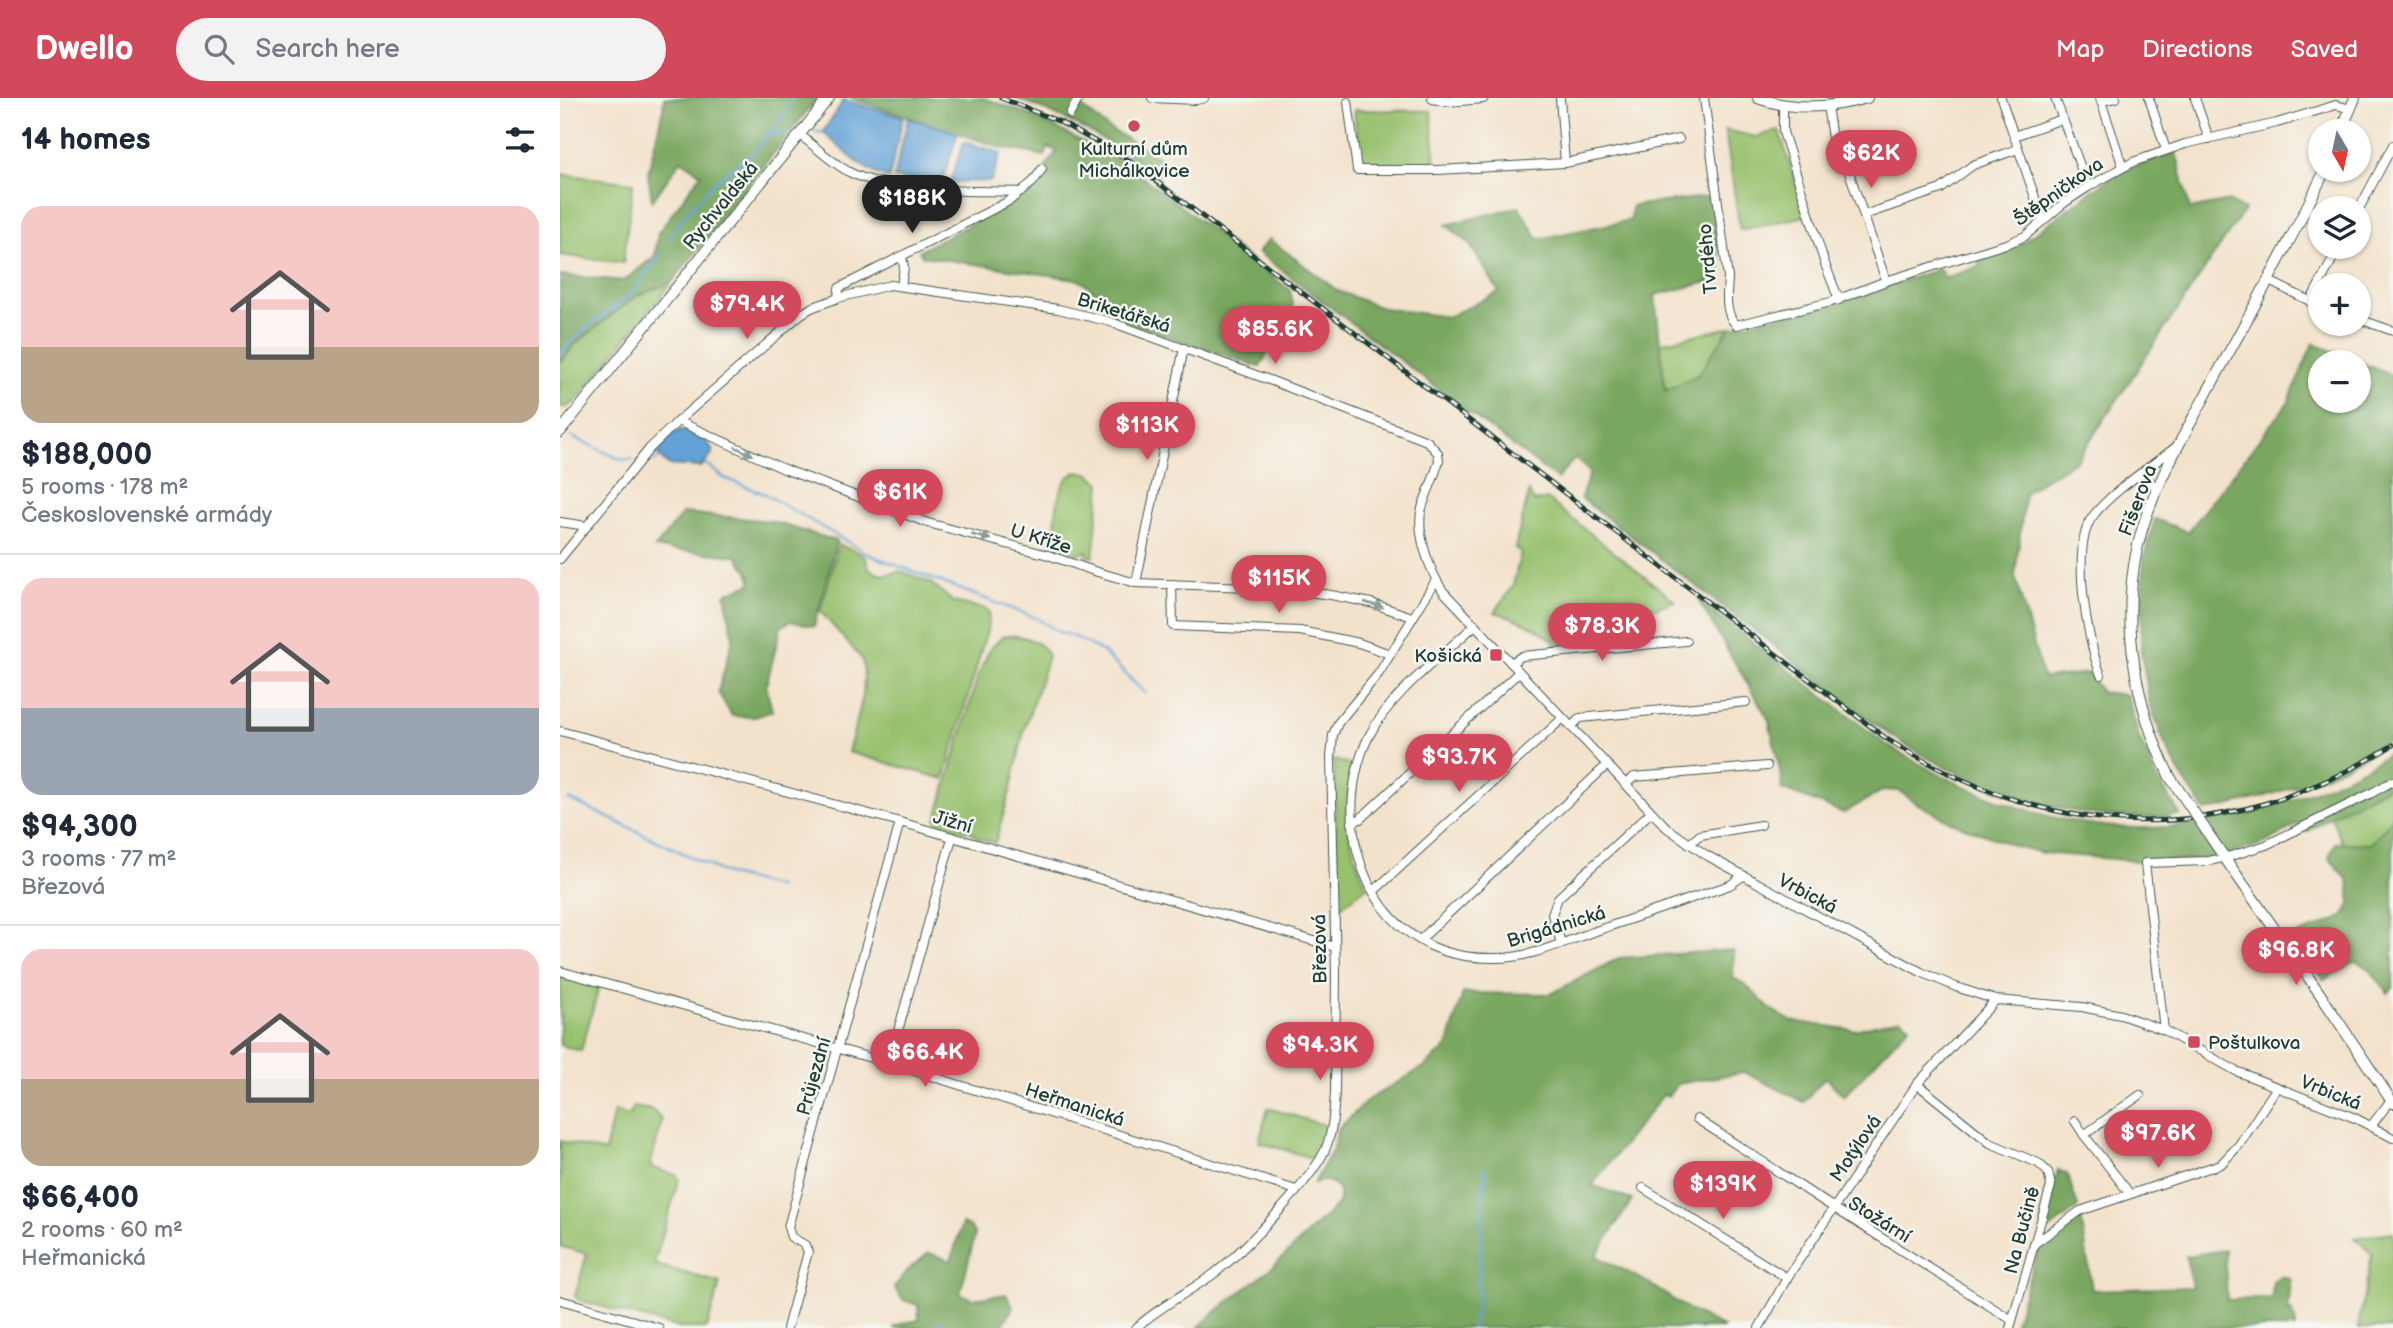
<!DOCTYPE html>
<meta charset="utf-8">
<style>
:root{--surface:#fff;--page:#f2f2f3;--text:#1f2937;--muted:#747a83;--line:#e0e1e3;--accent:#d1495b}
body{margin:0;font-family:"Balsamiq Sans",sans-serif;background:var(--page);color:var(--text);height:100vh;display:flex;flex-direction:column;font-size:26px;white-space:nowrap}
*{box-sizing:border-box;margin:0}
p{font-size:23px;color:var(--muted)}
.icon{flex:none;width:38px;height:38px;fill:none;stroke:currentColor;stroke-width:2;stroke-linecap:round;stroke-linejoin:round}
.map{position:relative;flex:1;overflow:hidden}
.side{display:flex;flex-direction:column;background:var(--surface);width:560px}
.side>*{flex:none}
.needle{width:46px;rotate:171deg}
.tools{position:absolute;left:1748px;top:21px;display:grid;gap:14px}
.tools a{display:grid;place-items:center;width:63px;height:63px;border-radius:50%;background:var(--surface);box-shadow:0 2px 5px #0004;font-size:35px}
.price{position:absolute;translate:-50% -60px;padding:0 16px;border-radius:24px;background:var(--accent);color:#fff;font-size:23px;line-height:46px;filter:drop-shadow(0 2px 4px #0008)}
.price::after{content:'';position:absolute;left:50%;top:42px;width:21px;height:16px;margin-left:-10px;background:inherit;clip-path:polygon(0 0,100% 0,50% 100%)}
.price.selected{background:#222;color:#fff}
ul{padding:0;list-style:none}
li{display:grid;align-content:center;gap:14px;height:371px;padding:0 21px}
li+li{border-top:2px solid var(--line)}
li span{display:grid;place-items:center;height:217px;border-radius:21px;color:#555}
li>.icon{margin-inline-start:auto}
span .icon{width:126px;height:126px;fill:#fffc;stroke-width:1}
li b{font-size:30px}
h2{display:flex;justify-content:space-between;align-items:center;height:84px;padding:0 21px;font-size:30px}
header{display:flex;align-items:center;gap:42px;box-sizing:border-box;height:98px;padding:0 35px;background:var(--accent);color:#fff}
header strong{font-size:33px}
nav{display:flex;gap:38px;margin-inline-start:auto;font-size:24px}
.search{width:490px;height:63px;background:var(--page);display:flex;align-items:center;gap:18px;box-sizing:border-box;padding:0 24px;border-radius:38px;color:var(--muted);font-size:26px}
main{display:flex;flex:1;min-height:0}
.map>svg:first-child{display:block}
</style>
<header>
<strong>Dwello</strong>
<div class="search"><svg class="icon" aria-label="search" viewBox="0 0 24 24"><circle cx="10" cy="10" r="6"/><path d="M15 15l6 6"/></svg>Search here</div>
<nav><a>Map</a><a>Directions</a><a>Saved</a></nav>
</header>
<main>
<section class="side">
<h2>14 homes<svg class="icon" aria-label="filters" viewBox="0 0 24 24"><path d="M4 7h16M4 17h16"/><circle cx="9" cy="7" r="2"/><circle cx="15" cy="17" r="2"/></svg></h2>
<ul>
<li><span style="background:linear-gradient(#f6c9c9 65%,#b9a48a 0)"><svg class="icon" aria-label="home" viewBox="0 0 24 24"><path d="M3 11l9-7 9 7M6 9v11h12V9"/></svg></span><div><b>$188,000</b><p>5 rooms · 178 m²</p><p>Československé armády</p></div></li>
<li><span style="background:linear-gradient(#f6c9c9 60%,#9aa5b1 0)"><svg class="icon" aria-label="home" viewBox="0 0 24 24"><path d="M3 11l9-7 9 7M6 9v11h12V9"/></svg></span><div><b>$94,300</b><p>3 rooms · 77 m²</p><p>Březová</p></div></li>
<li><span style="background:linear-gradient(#f6c9c9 60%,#b9a48a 0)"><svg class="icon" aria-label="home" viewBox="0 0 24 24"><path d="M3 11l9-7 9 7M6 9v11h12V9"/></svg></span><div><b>$66,400</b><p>2 rooms · 60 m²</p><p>Heřmanická</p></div></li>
</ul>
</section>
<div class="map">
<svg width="1833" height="1230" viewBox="0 0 1833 1230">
<rect width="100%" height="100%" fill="#f6f6f2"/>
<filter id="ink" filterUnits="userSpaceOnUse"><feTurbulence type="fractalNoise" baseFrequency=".0143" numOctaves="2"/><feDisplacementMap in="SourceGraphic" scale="14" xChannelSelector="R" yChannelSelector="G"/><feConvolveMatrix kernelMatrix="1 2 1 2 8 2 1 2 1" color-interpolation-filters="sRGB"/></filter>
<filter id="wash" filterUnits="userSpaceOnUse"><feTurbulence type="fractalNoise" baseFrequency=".00686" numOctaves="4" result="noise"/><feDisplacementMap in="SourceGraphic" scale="28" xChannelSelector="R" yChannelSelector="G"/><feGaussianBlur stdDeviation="1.57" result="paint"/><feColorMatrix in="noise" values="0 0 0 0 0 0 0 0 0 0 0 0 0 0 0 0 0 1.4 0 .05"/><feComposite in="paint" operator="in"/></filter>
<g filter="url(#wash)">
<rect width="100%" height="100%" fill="#f3e2cb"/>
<!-- green -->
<g fill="#98c16e" stroke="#5c7f51" stroke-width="2">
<path d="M794,12l77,1 5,56 -75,-1z"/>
<path d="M1165,32l31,7 23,-7 27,86 -66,14z"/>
<path d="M0,76l73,9 -10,80 -63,-8z"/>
<path d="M112,184l-97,120 -9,5h-6v-44l15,-19 61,-48z"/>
<path d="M1170,229l-32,48 -33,16 -5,-48z"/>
<path d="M517,374l11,1 13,10 -8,74 -6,-1v-5c-15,7 -27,2 -32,-13 0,-19 1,-60 22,-66z"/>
<path d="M969,394l5,10 13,-3 128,102 -20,7 -26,-10 -14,-2 -14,35 -2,15 -44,2v-6c-17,-15 -39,-24 -60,-30l18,-26 8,-34 -6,-4z"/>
<path d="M279,447c7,3 21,6 26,12 2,3 2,8 4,11 9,10 21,6 32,3l30,12 22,19 32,7 4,3 -1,15 -44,152 -96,-27c8,-29 21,-63 14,-93l-42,-48z"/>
<path d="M443,538c16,-2 39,4 45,20l-24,75 -13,57 -16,55 -17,-5 -6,-6 -31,-7 -5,-5 43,-147 11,-24z"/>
<path d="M774,662l18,5c-9,47 -5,79 15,122l-29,22z"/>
<path d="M1833,686l-1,35 -21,25 -29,-1 -11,-27z"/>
<path d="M0,878l39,11 -18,64 -21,-6z"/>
<path d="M74,1009l18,3 10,10 -12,47 26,8 3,4 -25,85 66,19 -13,45h-28l-101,-28 -3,-4 12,-42 -27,-8v-105l45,11 9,-41 15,5z"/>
<path d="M708,1010l59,18 -2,15 -10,18 -56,-17z"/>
<path d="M1833,1134v96h-35l14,-74 -17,-16z"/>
</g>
<!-- forest -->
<g fill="#7aa761" stroke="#4c724a" stroke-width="2" fill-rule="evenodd">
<path d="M104,0h153l-145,184 -36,14 -61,48 -15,19v-88l64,6 31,-25 3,-23 43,-59 -20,-14 -29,41 -4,-28 15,-64z"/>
<path d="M291,0h133l49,18 91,47 166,127 3,15 -33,62 -140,-47c-17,-14 -24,-33 -44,-41l-154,-23 -3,-5 98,-51 13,-11 27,-38 -9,-4 -3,9 -45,-9z"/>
<path d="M456,0h55l37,30 53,30 -2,18c-44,-33 -92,-58 -143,-78z"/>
<path d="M1616,54l14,57 39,-8 15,9 -167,250 -52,32 -10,84 28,102 46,-5 12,19 26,3 12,43 17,38 24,39c-89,12 -188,-19 -264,-64 -53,-32 -100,-73 -149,-111 -62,-48 -124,-95 -186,-142l9,-26 -15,-14 -18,21 -299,-227 11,-13 69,52 44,17 66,9 51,-25 -30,-49 -23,-18 73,-18 19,32 93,-19 1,-14 80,-10 9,83 -66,16 10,96 33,-16 32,-48 107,-24 102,-34 6,9 35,-12 -3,-9 39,-10 102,-75z"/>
<path d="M1753,245l80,33v362c-57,39 -121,59 -188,73l-26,-39 -15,-30 -14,-38 -9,-53 3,-94 11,-38 33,13 101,-131zM1760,264h39v39h-39z"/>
<path d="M123,415l87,8 67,20 -23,85 -24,-5 -9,6 -15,59 6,25 -17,6 -23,-1 -14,-24 15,-53 -8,-45 27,-11 -4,-11 -11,-16 -82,-8z"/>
<path d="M1138,502l186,143c84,53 184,92 285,84 28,-2 56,-9 83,-16 51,-13 97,-32 141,-60v33l-62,32 -24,16 -9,-8 -31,18 -58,18 -71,1 -96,-8 -27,-7 -64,-24 -33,-18 -19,-13 -16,-1 -39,23 -63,-24 1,-9 -13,-60z"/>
<path d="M1833,715v175l-5,5 -18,-23 -14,-9 -32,19 -27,-38 -7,-4 53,-21 8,-14 -3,-23 -19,-22 6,-15 36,1 21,-25z"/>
<path d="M1172,852l2,2 -1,26 12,6 24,24 22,13 63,9 46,-11 10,6 -66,71 -19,-19 -21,25 -60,-30 -66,12 -10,12 -4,-2 -72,91 40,15 -36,56 49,25 44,29 35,18h-526l16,-15 61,-48 63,-61c5,-18 -7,-27 -24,-21l18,-32 6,-22 31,-30 55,-32 23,-20 16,-54 88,1 68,-36z"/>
<path d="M1498,1072l9,4 11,33 -28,22 -7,-6z"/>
<path d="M1521,1118l11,74 100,-3 -6,-31 39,-6 2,50 45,-2 1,-17c7,-5 11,-6 18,-1l-3,30h3l5,13 -1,5h-282l24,-75 8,-10z"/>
<path d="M402,1126l8,2 5,9 -15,59 13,5 33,-5 7,13 -12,21h-108l10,-5 16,-3 -1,-15 -15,-5 -9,-13 16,-19 19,-15 22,8z"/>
</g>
<!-- water -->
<g fill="#63a2d6" stroke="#417085" stroke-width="2">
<path d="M284,2l59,17 -14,61c-25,-6 -47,-29 -66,-46z"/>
<path d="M348,20l50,15 -16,48 -48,-3z"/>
<path d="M404,44l37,11 -10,28 -41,1z"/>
<path d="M123,332c12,6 28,9 30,24l-12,13 -33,-2 -9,-9c0,-12 12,-25 24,-26z"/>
</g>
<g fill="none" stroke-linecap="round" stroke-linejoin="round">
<!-- stream -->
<g stroke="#63a2d6" stroke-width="2.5">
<path d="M254,34h9"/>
<path d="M208,35h20"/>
<path d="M110,140l8,-14 35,-41 41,-31 24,-29 15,-25"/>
<path d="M0,256l28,-28 43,-31 30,-42"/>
<path d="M10,338l52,24 10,-1"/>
<path d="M94,363l6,-4"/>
<path d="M146,366l18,14 41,16 105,61 166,63 23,14 18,6 26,14 42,41"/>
<path d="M9,701l160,76 49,12"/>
<path d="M373,1230l8,-7"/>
<path d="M912,1230l5,-22 8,-138"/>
</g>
</g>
</g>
<g filter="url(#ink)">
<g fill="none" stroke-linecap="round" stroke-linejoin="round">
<!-- minor casing -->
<g stroke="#3f564b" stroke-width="10">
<g id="minor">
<path d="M592,0l44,2 8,-2"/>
<path d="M1000,0l5,65"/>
<path d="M1144,0l24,180c-1,17 -4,34 8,47l95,-23 55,-21 123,-38 16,-7 39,-33 24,-16 45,-25 52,-18 92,-21 59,-18 15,4"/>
<path d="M1441,0l42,123"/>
<path d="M1495,0l33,89"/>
<path d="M1540,0l23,69"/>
<path d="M1589,0l17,52"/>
<path d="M1635,0l14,41"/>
<path d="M1541,3l15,-3"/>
<path d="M788,4l9,68h80l128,-7 114,-24"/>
<path d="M1223,7v27l42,132 14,36"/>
<path d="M1267,8l5,32 15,28 39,115"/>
<path d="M510,16l9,-16"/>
<path d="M240,37c16,12 33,29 51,38 45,21 120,17 170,19"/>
<path d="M1454,38l48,-17"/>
<path d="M1799,111l34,-64"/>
<path d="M1304,117l77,-26 32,-24 45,-16"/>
<path d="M1707,182l53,26"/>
<path d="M341,188l3,-19 -2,-10"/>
<path d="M278,200l1,-10 170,-87 24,-19 9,-13"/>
<path d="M1750,204l29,-55"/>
<path d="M1799,221l34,12"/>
<path d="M118,323l106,48 144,54 120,32 46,16 42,12 141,5 54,7 40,8 41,14"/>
<path d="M1578,379l10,3 10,9"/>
<path d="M0,424l27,4"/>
<path d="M0,461l90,-111 28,-27 122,-106 11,-7 27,-10 52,-13 168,24 53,13 161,59 155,60 11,12 1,7c-4,18 -14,35 -18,52 -4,25 9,59 22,79l224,237 39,27 215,117 35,15 40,13 86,7 39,8 43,15 72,41 119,47 38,20"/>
<path d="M576,485l48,-235"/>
<path d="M612,486l1,42 127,5 59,12 31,11"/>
<path d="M915,527c-34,32 -84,68 -106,111 -35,71 -15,174 62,210 19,9 42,12 62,12 34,1 66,-14 97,-25 47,-16 94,-32 140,-48l13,-9"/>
<path d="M951,565l11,-7 164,-15"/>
<path d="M1541,577c-14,-33 -31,-129 -8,-159 19,-25 59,-50 84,-70"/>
<path d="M1011,629l9,-9 166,-16"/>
<path d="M0,633l340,91 435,125"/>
<path d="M1065,687l9,-8 133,-11"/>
<path d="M792,725l8,-4 159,-147"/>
<path d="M1129,746l11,-9 61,-10"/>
<path d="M814,793l189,-173"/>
<path d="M860,842l187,-175"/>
<path d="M1001,845l-9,-29 6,-16 93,-86"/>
<path d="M0,873l329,92 407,127"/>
<path d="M1604,932l-19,-167 64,-2 22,-5 35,-11 104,-51 23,-13"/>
<path d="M329,965l63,-225"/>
<path d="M1357,986l73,59 48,20 10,9 3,14 -41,142"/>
<path d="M1137,1021l137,89 178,112"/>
<path d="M1515,1023l9,14"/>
<path d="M1811,1028l20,-26"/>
<path d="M1083,1090l144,90"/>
<path d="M1570,1096l-46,-59 56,-40"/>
<path d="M1474,1146l46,-33 141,-47 18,-19 38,-58"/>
<path d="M0,1202l99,28"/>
<path d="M227,1230l21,-76 -3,-7 -14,-8 -3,-10 112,-405"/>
<path d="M576,1230c24,-22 53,-36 79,-55 27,-21 102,-97 112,-128 6,-16 7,-36 8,-53l1,-118 -5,-216 2,-23 5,-12 41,-50 57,-93"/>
<path d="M1199,1230l28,-50 130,-194 79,-84"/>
</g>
</g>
<!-- tertiary casing -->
<g stroke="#3f564b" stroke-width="12">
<g id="tertiary">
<path d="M873,0l15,3 35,-3"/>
<path d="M1198,0c36,13 73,10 109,0"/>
<path d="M1781,33l14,-33"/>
<path d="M0,334l269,-334"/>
<path d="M1610,679c-35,-70 -50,-155 -32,-232 12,-52 40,-99 65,-145 41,-76 85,-152 122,-230"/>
<path d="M1662,756l98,140 73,109"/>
</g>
</g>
<!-- minor -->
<use href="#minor" stroke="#fff" stroke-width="8"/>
<!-- tertiary -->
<use href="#tertiary" stroke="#fff" stroke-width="10"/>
<!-- rail casing -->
<g stroke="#1f3d34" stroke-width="5">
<path id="rail" d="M441,0l57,23 69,38 760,580c166,105 338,111 506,6"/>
</g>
<!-- rail -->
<use href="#rail" stroke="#f6f6f2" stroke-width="2.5" stroke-dasharray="8" stroke-linecap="butt"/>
<!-- tertiary-bridge casing -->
<g stroke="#3f564b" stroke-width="12" stroke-linecap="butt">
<path id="tertiary-bridge" d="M1610,679l52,77"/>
</g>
<!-- tertiary-bridge -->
<use href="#tertiary-bridge" stroke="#fff" stroke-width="10"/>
</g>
<!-- one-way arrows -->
<defs><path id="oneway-solid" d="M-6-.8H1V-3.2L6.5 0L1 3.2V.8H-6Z" transform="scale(1.75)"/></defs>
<g fill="#8f9e9a">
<use href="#oneway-solid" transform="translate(184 353) rotate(24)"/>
<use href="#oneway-solid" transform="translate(421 439) rotate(14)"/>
<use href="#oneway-solid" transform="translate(814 507) rotate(17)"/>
</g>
</g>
<!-- markers -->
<g fill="#d1495b" stroke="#f6f6f2" stroke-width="2.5">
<circle cx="574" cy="28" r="7"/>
<rect x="929" y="550" width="14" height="14" rx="3.5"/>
<rect x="1627" y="937" width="14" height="14" rx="3.5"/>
</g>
<g text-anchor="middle" stroke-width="5" stroke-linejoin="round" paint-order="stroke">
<!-- poi labels -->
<g font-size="19" fill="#1f3d34" stroke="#f6f6f2">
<text x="574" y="57">Kulturní dům<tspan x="574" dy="22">Michálkovice</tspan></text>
<text x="922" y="564" text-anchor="end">Košická</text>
<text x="1648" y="951" text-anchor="start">Poštulkova</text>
</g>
<!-- street labels -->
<g font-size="19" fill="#1f3d34" stroke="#f6f6f2">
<text transform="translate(1498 93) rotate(-35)" y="7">Štěpničkova</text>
<text transform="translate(160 107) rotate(-51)" y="7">Rychvaldská</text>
<text transform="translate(1147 161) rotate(-95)" y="7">Tvrdého</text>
<text transform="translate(564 214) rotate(17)" y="7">Briketářská</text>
<text transform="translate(1577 402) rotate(-69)" y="7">Fišerova</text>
<text transform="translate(481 440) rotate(17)" y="7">U Kříže</text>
<text transform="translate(393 723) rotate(16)" y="7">Jižní</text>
<text transform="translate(1248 795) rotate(28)" y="7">Vrbická</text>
<text transform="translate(996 828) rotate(-17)" y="7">Brigádnická</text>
<text transform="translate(759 851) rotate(-91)" y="7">Březová</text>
<text transform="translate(253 978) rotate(-74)" y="7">Průjezdní</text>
<text transform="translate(1771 994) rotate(22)" y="7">Vrbická</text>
<text transform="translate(515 1006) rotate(18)" y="7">Heřmanická</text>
<text transform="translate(1295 1050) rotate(-56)" y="7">Motýlová</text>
<text transform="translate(1320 1121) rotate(32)" y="7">Stožární</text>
<text transform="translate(1461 1132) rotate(-75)" y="7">Na Bučině</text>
</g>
</g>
</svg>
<div class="tools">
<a><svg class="needle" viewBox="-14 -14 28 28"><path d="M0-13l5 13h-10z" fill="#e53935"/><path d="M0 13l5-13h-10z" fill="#747a83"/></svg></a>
<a><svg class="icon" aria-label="layers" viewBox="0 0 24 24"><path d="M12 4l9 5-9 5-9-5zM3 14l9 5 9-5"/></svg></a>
<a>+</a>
<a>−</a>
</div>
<b class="price" style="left:1311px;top:92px">$62K</b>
<b class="price selected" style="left:352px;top:137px">$188K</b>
<b class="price" style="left:187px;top:243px">$79.4K</b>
<b class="price" style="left:715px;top:268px">$85.6K</b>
<b class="price" style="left:587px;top:364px">$113K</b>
<b class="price" style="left:340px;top:431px">$61K</b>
<b class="price" style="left:719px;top:517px">$115K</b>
<b class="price" style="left:1042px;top:565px">$78.3K</b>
<b class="price" style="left:899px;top:696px">$93.7K</b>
<b class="price" style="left:1736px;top:889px">$96.8K</b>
<b class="price" style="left:760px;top:984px">$94.3K</b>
<b class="price" style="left:365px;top:991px">$66.4K</b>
<b class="price" style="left:1598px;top:1072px">$97.6K</b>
<b class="price" style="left:1163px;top:1123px">$139K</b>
</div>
</main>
